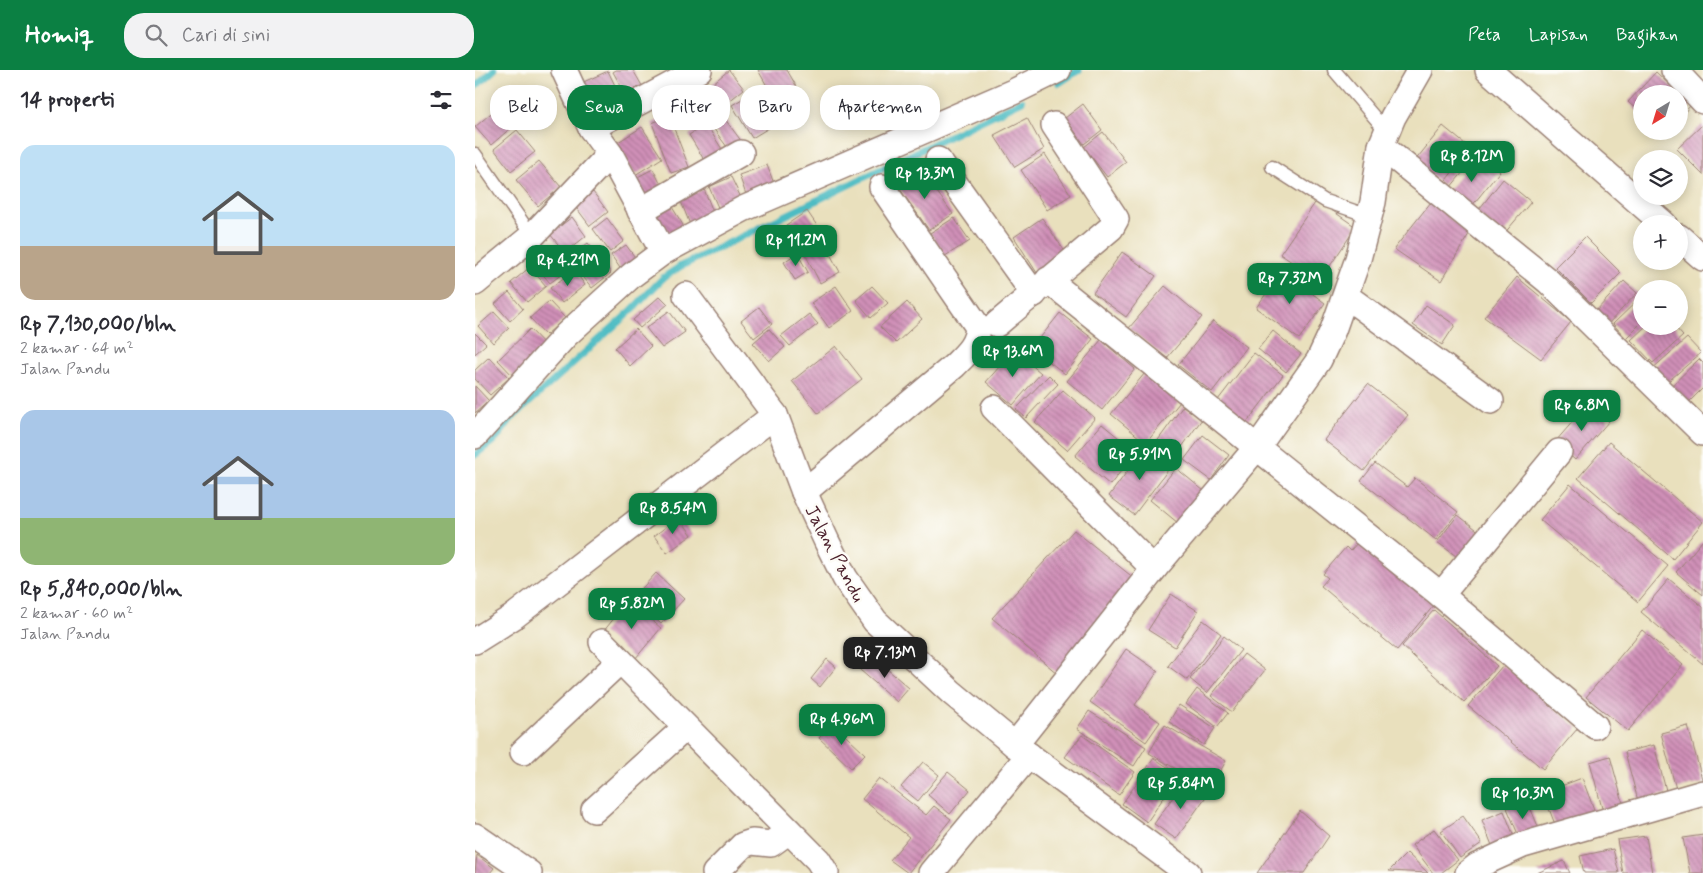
<!DOCTYPE html>
<html lang="id">
<meta charset="utf-8">
<style>
:root{--surface:#fff;--page:#f2f2f3;--text:#2b2b33;--muted:#7c7c81;--accent:#0b8043}
body{margin:0;font-family:Mynerve,sans-serif;background:var(--page);color:var(--text);height:100vh;display:flex;flex-direction:column;font-size:19px;white-space:nowrap}
*{box-sizing:border-box;margin:0}
p{font-size:16px;color:var(--muted)}
.icon{flex:none;width:28px;height:28px;fill:none;stroke:currentColor;stroke-width:2;stroke-linecap:round;stroke-linejoin:round}
.map{position:relative;flex:1;overflow:hidden}
.side{display:flex;flex-direction:column;background:var(--surface);width:475px}
.side>*{flex:none}
.top-card{position:absolute;left:15px;top:15px;width:475px;height:45px;display:flex;gap:10px}
.needle{width:32px;rotate:218deg}
.tools{position:absolute;left:1158px;top:15px;display:grid;gap:10px}
.tools a{display:grid;place-items:center;width:55px;height:55px;border-radius:50%;background:var(--surface);box-shadow:0 2px 12px #0003;font-size:25px}
.price{position:absolute;translate:-50% -42px;padding:0 11px;border-radius:10px;background:var(--accent);color:#fff;font-size:16px;line-height:32px;filter:drop-shadow(0 1px 2px #0008)}
.price::after{content:'';position:absolute;left:50%;top:30px;width:15px;height:11px;margin-left:-8px;background:inherit;clip-path:polygon(0 0,100% 0,50% 100%)}
.price.on{background:#222;color:#fff}
ul{padding:0;list-style:none}
li{display:grid;align-content:center;gap:10px;height:265px;padding:0 20px}
li span{display:grid;place-items:center;height:155px;border-radius:15px;color:#555}
li>.icon{margin-inline-start:auto}
span .icon{width:90px;height:90px;fill:#fffc;stroke-width:1}
li b{font-size:21px}
h2{display:flex;justify-content:space-between;align-items:center;height:60px;padding:0 20px;font-size:21px}
.tag{padding:0 18px;border-radius:20px;background:var(--surface);box-shadow:0 2px 12px #0003;font-size:18px;line-height:45px}
.tag.on{background:var(--accent);color:#fff}
header{display:flex;align-items:center;gap:30px;box-sizing:border-box;height:70px;padding:0 25px;background:var(--accent);color:#fff}
header strong{font-size:24px}
nav{display:flex;gap:28px;margin-inline-start:auto;font-size:18px}
.search{width:350px;height:45px;background:var(--page);display:flex;align-items:center;gap:12px;box-sizing:border-box;padding:0 18px;border-radius:20px;color:var(--muted);font-size:19px}
main{display:flex;flex:1;min-height:0}
.map>svg:first-child{display:block}
</style>
<header>
<strong>Homiq</strong>
<div class="search"><svg class="icon" aria-label="search" viewBox="0 0 24 24"><circle cx="10" cy="10" r="6"/><path d="M15 15l6 6"/></svg>Cari di sini</div>
<nav><a>Peta</a><a>Lapisan</a><a>Bagikan</a></nav>
</header>
<main>
<section class="side">
<h2>14 properti<svg class="icon" aria-label="filters" viewBox="0 0 24 24"><path d="M4 7h16M4 17h16"/><circle cx="9" cy="7" r="2"/><circle cx="15" cy="17" r="2"/></svg></h2>
<ul>
<li><span style="background:linear-gradient(#bfe0f5 65%,#b9a48a 0)"><svg class="icon" aria-label="home" viewBox="0 0 24 24"><path d="M3 11l9-7 9 7M6 9v11h12V9"/></svg></span><div><b>Rp 7,130,000/bln</b><p>2 kamar · 64 m²</p><p>Jalan Pandu</p></div></li>
<li><span style="background:linear-gradient(#a9c7e8 70%,#8fb573 0)"><svg class="icon" aria-label="home" viewBox="0 0 24 24"><path d="M3 11l9-7 9 7M6 9v11h12V9"/></svg></span><div><b>Rp 5,840,000/bln</b><p>2 kamar · 60 m²</p><p>Jalan Pandu</p></div></li>
</ul>
</section>
<div class="map">
<svg width="1228" height="803" viewBox="0 0 1228 803">
<defs>
<pattern id="building-back-hatch" width="6" height="6" patternUnits="userSpaceOnUse" patternTransform="scale(1.25)"><rect width="6" height="6" fill="#d090b8"/><path d="M-1 5l2 2M0 0l6 6M5-1l2 2" fill="none" stroke="#ab7596"/></pattern>
</defs>
<rect width="100%" height="100%" fill="#fdfcf7"/>
<filter id="ink" filterUnits="userSpaceOnUse"><feTurbulence type="fractalNoise" baseFrequency=".02" numOctaves="2"/><feDisplacementMap in="SourceGraphic" scale="10" xChannelSelector="R" yChannelSelector="G"/><feConvolveMatrix kernelMatrix="1 2 1 2 8 2 1 2 1" color-interpolation-filters="sRGB"/></filter>
<filter id="wash" filterUnits="userSpaceOnUse"><feTurbulence type="fractalNoise" baseFrequency=".0096" numOctaves="4" result="noise"/><feDisplacementMap in="SourceGraphic" scale="20" xChannelSelector="R" yChannelSelector="G"/><feGaussianBlur stdDeviation="1.12" result="paint"/><feColorMatrix in="noise" values="0 0 0 0 0 0 0 0 0 0 0 0 0 0 0 0 0 1.4 0 .05"/><feComposite in="paint" operator="in"/></filter>
<g filter="url(#wash)">
<rect width="100%" height="100%" fill="#e9e0bd"/>
<g fill="none" stroke-linecap="round" stroke-linejoin="round">
<!-- stream -->
<g stroke="#4ebcc3" stroke-width="7">
<path d="M584,13l20,-13"/>
<path d="M0,17l19,-17"/>
<path d="M0,385l22,-17 13,-18 122,-110 31,-32 18,-12 341,-165"/>
</g>
</g>
<g id="blocks">
<!-- building -->
<g fill="url(#building-back-hatch)">
<path d="M141,0h17l12,21 -16,9 -16,-28z"/>
<path d="M254,0l15,19 -22,18 -15,-19z"/>
<path d="M283,0h29l15,26 -22,13z"/>
<path d="M133,1l16,33 -29,14 -16,-34z"/>
<path d="M1181,2l35,33 -12,13v-24h-38v20l-13,-12z"/>
<path d="M282,20l20,33 -25,15 -20,-33z"/>
<path d="M223,21l16,22 -23,17 -16,-23z"/>
<path d="M608,34l19,26 -18,14 -19,-26z"/>
<path d="M22,38l16,18 -22,19 -16,-18z"/>
<path d="M247,45l20,27 -12,9 -20,-27z"/>
<path d="M194,46l20,51 -18,6 -19,-50z"/>
<path d="M552,48l17,31 -29,18 -21,-32z"/>
<path d="M231,54l21,33 -18,11 -20,-33z"/>
<path d="M1227,55l1,1v49l-26,-26z"/>
<path d="M968,56l28,23 -29,36 -28,-23z"/>
<path d="M167,57l20,31 -27,17 -20,-31z"/>
<path d="M42,60l18,22 -24,19 -17,-22z"/>
<path d="M628,62l23,30 -19,15 -23,-30z"/>
<path d="M570,84l26,41 -24,15 -26,-40z"/>
<path d="M1003,84l22,17 -33,41 -22,-18z"/>
<path d="M64,91l22,26 -23,19 -22,-26z"/>
<path d="M292,95l9,24 -28,11 -9,-25z"/>
<path d="M178,99l10,20 -26,13 -9,-20z"/>
<path d="M446,100l32,44 -24,16 -32,-45z"/>
<path d="M256,107l12,25 -23,10 -11,-25z"/>
<path d="M1028,109l28,23 -28,33 -27,-22z"/>
<path d="M229,119l11,28 -24,10 -11,-28z"/>
<path d="M118,122l15,20 -18,14 -15,-20z"/>
<path d="M842,130l39,27 -36,54 -40,-27z"/>
<path d="M194,132l20,33 -21,12 -19,-33z"/>
<path d="M956,132l38,32 -28,47 -47,-32z"/>
<path d="M332,141l13,19 -21,13 -13,-18z"/>
<path d="M97,147l14,19 -21,17 -15,-19z"/>
<path d="M132,148l17,23 -14,11 -17,-23z"/>
<path d="M479,148l16,23 -25,15 -15,-23z"/>
<path d="M567,148l26,38 -29,20 -25,-39z"/>
<path d="M1110,167l36,36 -30,30 -36,-36z"/>
<path d="M346,168l19,34 -20,11 -18,-35z"/>
<path d="M113,173l23,30 -19,15 -24,-30z"/>
<path d="M151,175l11,15 -15,11 -11,-16z"/>
<path d="M80,180l15,18 -20,15 -15,-18z"/>
<path d="M647,182l34,24 -30,41 -33,-24z"/>
<path d="M322,183l11,19 -13,8 -11,-18z"/>
<path d="M55,197l16,19 -19,16 -16,-19z"/>
<path d="M99,200l11,15 -23,18 -12,-15z"/>
<path d="M807,201l43,32 -26,36 -43,-31z"/>
<path d="M1042,207l54,45 -30,37 -57,-42z"/>
<path d="M1149,211l13,12 -30,32 -13,-12z"/>
<path d="M361,216l17,25 -24,17 -18,-25z"/>
<path d="M397,216l16,17 -17,15 -15,-18z"/>
<path d="M690,216l37,31 -36,42 -37,-31z"/>
<path d="M34,222l14,17 -13,12 -15,-17z"/>
<path d="M185,226l8,8 -28,24 -7,-8z"/>
<path d="M1166,227v26l-15,15 -13,-14z"/>
<path d="M74,231l16,17 -19,17 -16,-17z"/>
<path d="M432,232l15,17 -26,24 -16,-16z"/>
<path d="M951,235l29,20 -13,20 -29,-20z"/>
<path d="M284,237l13,17 -18,14 -13,-17z"/>
<path d="M194,241l16,21 -23,16 -16,-20z"/>
<path d="M19,242l15,16 -16,15 -15,-17z"/>
<path d="M585,243l33,26 -28,35 -33,-26z"/>
<path d="M334,244l9,10 -28,22 -9,-10z"/>
<path d="M738,251l34,26 -35,45 -34,-27z"/>
<path d="M1171,256h28l9,10 -30,27 -22,-23z"/>
<path d="M55,259l17,18 -33,30 -16,-17z"/>
<path d="M161,259l15,17 -21,20 -15,-18z"/>
<path d="M294,259l16,18 -16,14 -16,-18z"/>
<path d="M798,261l28,23 -15,18 -28,-23z"/>
<path d="M0,263l11,11 -11,10z"/>
<path d="M1212,268l14,15 -37,32 -13,-15z"/>
<path d="M626,270l34,29 -33,41 -35,-29z"/>
<path d="M361,276l26,33 -44,34 -26,-32z"/>
<path d="M539,280l27,23 -28,32 -27,-23z"/>
<path d="M779,283l29,22 -36,47 -29,-22z"/>
<path d="M14,287l20,21 -19,17 -15,-16v-9z"/>
<path d="M1224,289l4,4v25l-20,20 -17,-17z"/>
<path d="M670,303l35,29 -34,41 -35,-29z"/>
<path d="M574,305l9,9 -32,34 -10,-9z"/>
<path d="M893,314l40,31 -44,56 -40,-31z"/>
<path d="M0,316l14,15 -14,12z"/>
<path d="M588,320l32,28 -28,32 -32,-28z"/>
<path d="M1114,333l20,18 -34,39 -20,-18z"/>
<path d="M708,336l19,13 -30,42 -19,-14z"/>
<path d="M627,354l34,28 -26,33 -35,-29z"/>
<path d="M728,365l26,20 -18,25 -27,-20z"/>
<path d="M1134,372l94,80 -30,37 -95,-81z"/>
<path d="M671,376l25,20 -37,49 -25,-19z"/>
<path d="M900,393l32,24 8,-9 43,34 -22,28 -75,-59z"/>
<path d="M701,398l28,23 -26,32 -28,-23z"/>
<path d="M1095,414l98,82 -30,36 -98,-82z"/>
<path d="M983,445l23,18 -21,26 -23,-17z"/>
<path d="M204,447l13,18 -25,18 -13,-17z"/>
<path d="M599,460l61,49 -77,95 -66,-56z"/>
<path d="M1228,470v55l-27,-23z"/>
<path d="M884,471l76,63 -38,46 -76,-64 7,-8 -5,-4 23,-27 4,4z"/>
<path d="M181,503l28,26 -23,25 -28,-26z"/>
<path d="M1194,509l34,28v57l-62,-52z"/>
<path d="M696,524l27,17 -23,36 -27,-17z"/>
<path d="M153,531l33,27 -26,31 -32,-27z"/>
<path d="M959,540l63,56 -33,36 -62,-56z"/>
<path d="M728,550l18,14 -34,46 -19,-14z"/>
<path d="M1167,560l41,35 -55,66 -42,-34z"/>
<path d="M749,566l17,14 -34,43 -17,-14z"/>
<path d="M651,579l32,22 -23,34 25,17 -14,20 -56,-40z"/>
<path d="M769,584l21,16 -33,42 -21,-16z"/>
<path d="M397,586l37,32 -12,14 -37,-32z"/>
<path d="M352,589l9,8 -16,20 -9,-8z"/>
<path d="M1028,595l75,63 -35,41 -75,-63z"/>
<path d="M722,619l31,24 -11,14 -31,-23z"/>
<path d="M704,635l36,23 -11,17 -35,-23z"/>
<path d="M614,641l57,36 -12,19 -57,-37z"/>
<path d="M357,653l33,31 -14,14 -32,-30z"/>
<path d="M690,655l61,36 -16,28 -61,-36z"/>
<path d="M1213,656l15,57 -27,6 -15,-56z"/>
<path d="M607,665l53,37 -16,23 -54,-38z"/>
<path d="M1179,675l13,49 -29,7 -13,-49z"/>
<path d="M1135,686l14,51 -21,5 -13,-50z"/>
<path d="M679,688l25,17 -32,47 -25,-18z"/>
<path d="M448,692l16,13 -21,26 -17,-14z"/>
<path d="M473,702l22,18 -20,24 -22,-19z"/>
<path d="M404,708l47,37 8,-9 17,13 -43,54 -18,-13 19,-23 -47,-38z"/>
<path d="M1107,708l13,34 -39,15 -13,-34z"/>
<path d="M710,710l22,15 -31,44 -22,-15z"/>
<path d="M1052,730l13,31 -20,8 -13,-31z"/>
<path d="M825,741l29,25 -25,37h-47z"/>
<path d="M1029,741l13,33 -22,9 -13,-33z"/>
<path d="M988,746l19,27 -22,15 -19,-27z"/>
<path d="M959,759l24,31 -17,13h-8l-21,-28z"/>
<path d="M1228,765v38h-13l-7,-35z"/>
<path d="M1171,766l6,37h-29l-6,-33z"/>
<path d="M1138,779l6,24h-35l-4,-17z"/>
<path d="M932,783l21,20 -39,-2z"/>
<path d="M2,785l17,13 -4,5h-15z"/>
<path d="M1089,791l6,12h-33z"/>
</g>
</g>
</g>
<g filter="url(#ink)">
<use href="#blocks" fill-opacity="0" stroke="#9a8074" stroke-width="1"/>
<g fill="none" stroke-linecap="round" stroke-linejoin="round">
<!-- service casing -->
<g stroke="#9a8074" stroke-width="15">
<g id="service">
<path d="M859,0l53,62"/>
<path d="M0,84l57,82"/>
<path d="M797,97l53,34 44,15"/>
</g>
</g>
<!-- minor casing -->
<g stroke="#9a8074" stroke-width="28">
<g id="minor">
<path d="M89,0l27,58 19,26 53,98"/>
<path d="M1013,0l176,154"/>
<path d="M1199,0l29,31"/>
<path d="M116,58l108,-58"/>
<path d="M906,76l167,135 155,152"/>
<path d="M463,90l96,134"/>
<path d="M165,141l101,-58"/>
<path d="M1204,167l24,21"/>
<path d="M573,210l393,315 154,131"/>
<path d="M0,213l57,-47 78,-82"/>
<path d="M211,225l89,120 29,77 23,50 18,36 30,43 76,71 64,53 173,128"/>
<path d="M871,226l145,105"/>
<path d="M522,254l114,-96 5,-9 -62,-94"/>
<path d="M519,338l160,161"/>
<path d="M0,366l91,-101 66,-60 31,-23 80,-43 270,-117 45,-22"/>
<path d="M329,422l150,-126c12,-12 23,-21 24,-39l-96,-140"/>
<path d="M966,525l118,-143"/>
<path d="M0,571l38,-24 262,-202"/>
<path d="M127,572l216,218 8,13"/>
<path d="M540,675l139,-176 104,-123 61,-86 14,-30 25,-71 15,-57 8,-56 12,-29 27,-47"/>
<path d="M48,682l97,-91"/>
<path d="M119,740l91,-82"/>
<path d="M0,766l54,37"/>
<path d="M240,803l28,-28 9,-3 19,2 18,-13"/>
<path d="M456,803l98,-118"/>
<path d="M993,803l9,-7 46,-21 180,-52"/>
</g>
</g>
<!-- service -->
<use href="#service" stroke="#fff" stroke-width="12"/>
<!-- minor -->
<use href="#minor" stroke="#fff" stroke-width="25"/>
</g>
</g>
<g text-anchor="middle" stroke-width="5" stroke-linejoin="round" paint-order="stroke">
<!-- street labels -->
<g font-size="19" fill="#4a1f2b" stroke="#fdfcf7">
<text transform="translate(361 483) rotate(62)" y="7">Jalan Pandu</text>
</g>
</g>
</svg>
<div class="tools">
<a><svg class="needle" viewBox="-14 -14 28 28"><path d="M0-13l5 13h-10z" fill="#e53935"/><path d="M0 13l5-13h-10z" fill="#7c7c81"/></svg></a>
<a><svg class="icon" aria-label="layers" viewBox="0 0 24 24"><path d="M12 4l9 5-9 5-9-5zM3 14l9 5 9-5"/></svg></a>
<a>+</a>
<a>−</a>
</div>
<b class="price" style="left:997px;top:113px">Rp 8.12M</b>
<b class="price" style="left:450px;top:130px">Rp 13.3M</b>
<b class="price" style="left:321px;top:197px">Rp 11.2M</b>
<b class="price" style="left:93px;top:217px">Rp 4.21M</b>
<b class="price" style="left:815px;top:235px">Rp 7.32M</b>
<b class="price" style="left:538px;top:308px">Rp 13.6M</b>
<b class="price" style="left:1107px;top:362px">Rp 6.8M</b>
<b class="price" style="left:665px;top:411px">Rp 5.91M</b>
<b class="price" style="left:198px;top:465px">Rp 8.54M</b>
<b class="price" style="left:157px;top:560px">Rp 5.82M</b>
<b class="price on" style="left:410px;top:609px">Rp 7.13M</b>
<b class="price" style="left:367px;top:676px">Rp 4.96M</b>
<b class="price" style="left:706px;top:740px">Rp 5.84M</b>
<b class="price" style="left:1048px;top:750px">Rp 10.3M</b>
<div class="top-card">
<a class="tag">Beli</a>
<a class="tag on">Sewa</a>
<a class="tag">Filter</a>
<a class="tag">Baru</a>
<a class="tag">Apartemen</a>
</div>
</div>
</main>
